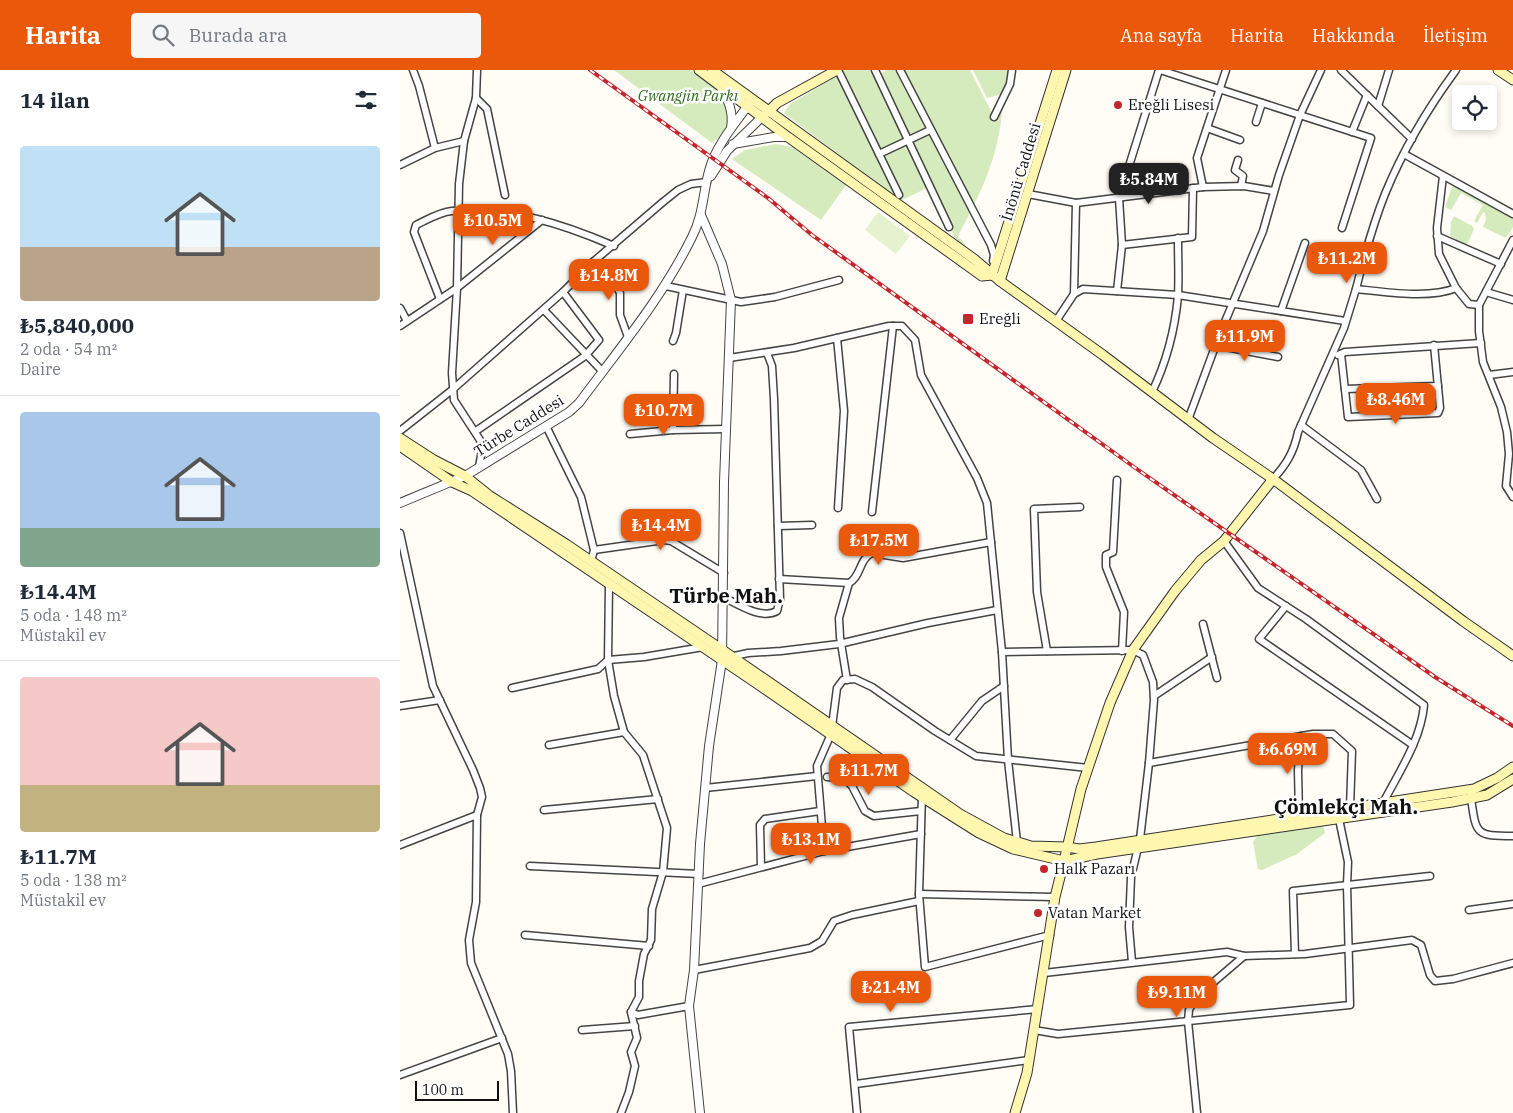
<!DOCTYPE html>
<html lang="tr">
<meta charset="utf-8">
<style>
:root{--surface:#fff;--page:#f6f6f7;--text:#1f2937;--muted:#747a83;--line:#e0e1e3;--accent:#ea580c}
body{margin:0;font-family:"IBM Plex Serif",serif;background:var(--page);color:var(--text);height:100vh;display:flex;flex-direction:column;font-size:19px;white-space:nowrap}
*{box-sizing:border-box;margin:0}
p{font-size:16px;color:var(--muted)}
.icon{flex:none;width:28px;height:28px;fill:none;stroke:currentColor;stroke-width:2;stroke-linecap:round;stroke-linejoin:round}
.map{position:relative;flex:1;overflow:hidden}
.sheet{display:flex;flex-direction:column;background:var(--surface);width:400px}
.sheet>*{flex:none}
.controls{position:absolute;left:1052px;top:15px;display:grid;gap:10px}
.controls a{display:grid;place-items:center;width:45px;height:45px;border-radius:5px;background:var(--surface);box-shadow:0 2px 8px #0003;font-size:25px}
.scale{position:absolute;left:15px;bottom:12px;width:84px;box-sizing:border-box;padding-left:5px;border:2px solid #111;border-top:0;font-size:14px;line-height:18px;white-space:nowrap;color:#111;-webkit-text-stroke:4px #fff;paint-order:stroke}
.price{position:absolute;translate:-50% -42px;padding:0 11px;border-radius:10px;background:var(--accent);color:#fff;font-size:16px;line-height:32px;filter:drop-shadow(0 1px 2px #0008)}
.price::after{content:'';position:absolute;left:50%;top:30px;width:15px;height:11px;margin-left:-8px;background:inherit;clip-path:polygon(0 0,100% 0,50% 100%)}
.price.on{background:#222;color:#fff}
ul{padding:0;list-style:none}
li{display:grid;align-content:center;gap:10px;height:265px;padding:0 20px}
li+li{border-top:1px solid var(--line)}
li span{display:grid;place-items:center;height:155px;border-radius:5px;color:#555}
li>.icon{margin-inline-start:auto}
span .icon{width:90px;height:90px;fill:#fffc;stroke-width:1}
li b{font-size:21px}
h2{display:flex;justify-content:space-between;align-items:center;height:60px;padding:0 20px;font-size:21px}
header{display:flex;align-items:center;gap:30px;box-sizing:border-box;height:70px;padding:0 25px;background:var(--accent);color:#fff}
header strong{font-size:24px}
nav{display:flex;gap:28px;margin-inline-start:auto;font-size:18px}
.search{width:350px;height:45px;background:var(--page);display:flex;align-items:center;gap:12px;box-sizing:border-box;padding:0 18px;border-radius:5px;color:var(--muted);font-size:19px}
main{display:flex;flex:1;min-height:0}
.map>svg:first-child{display:block}
</style>
<header>
<strong>Harita</strong>
<div class="search"><svg class="icon" aria-label="search" viewBox="0 0 24 24"><circle cx="10" cy="10" r="6"/><path d="M15 15l6 6"/></svg>Burada ara</div>
<nav><a>Ana sayfa</a><a>Harita</a><a>Hakkında</a><a>İletişim</a></nav>
</header>
<main>
<section class="sheet">
<h2>14 ilan<svg class="icon" aria-label="filters" viewBox="0 0 24 24"><path d="M4 7h16M4 17h16"/><circle cx="9" cy="7" r="2"/><circle cx="15" cy="17" r="2"/></svg></h2>
<ul>
<li><span style="background:linear-gradient(#bfe0f5 65%,#b9a48a 0)"><svg class="icon" aria-label="home" viewBox="0 0 24 24"><path d="M3 11l9-7 9 7M6 9v11h12V9"/></svg></span><div><b>₺5,840,000</b><p>2 oda · 54 m²</p><p>Daire</p></div></li>
<li><span style="background:linear-gradient(#a9c7e8 75%,#7fa58c 0)"><svg class="icon" aria-label="home" viewBox="0 0 24 24"><path d="M3 11l9-7 9 7M6 9v11h12V9"/></svg></span><div><b>₺14.4M</b><p>5 oda · 148 m²</p><p>Müstakil ev</p></div></li>
<li><span style="background:linear-gradient(#f6c9c9 70%,#c2b280 0)"><svg class="icon" aria-label="home" viewBox="0 0 24 24"><path d="M3 11l9-7 9 7M6 9v11h12V9"/></svg></span><div><b>₺11.7M</b><p>5 oda · 138 m²</p><p>Müstakil ev</p></div></li>
</ul>
</section>
<div class="map">
<svg width="1113" height="1043" viewBox="0 0 1113 1043">
<rect width="100%" height="100%" fill="#fffdf5"/>
<!-- green -->
<g fill="#d5ebbd">
<path d="M214,0h77l26,20 7,12 4,16 -2,12 -14,13z"/>
<path d="M446,0h24l3,7 14,-7h83l24,47 8,-5c-4,46 -22,83 -44,124l8,10h-6l-33,-58 -27,13 -116,-88 6,-9z"/>
<path d="M573,0h37l-2,13 -6,11 -15,4z"/>
<path d="M376,74l16,3 54,38 -25,35 -89,-61 13,-9z"/>
<path d="M1055,116l58,31v10l-7,11 -23,-11 3,-7 -1,-7 -2,-1 -6,11 -3,-2 9,-16 -22,-12 -10,17 -6,-3 7,-20z"/>
<path d="M1054,146l18,10 2,3 -7,16 -17,-9 1,-14z"/>
<path d="M923,755l2,8 -28,21 -35,16 -4,-1 -5,-27 6,-8z"/>
</g>
<!-- pitch -->
<path fill="#e6f2cf" d="M478,142l32,24 -14,18 -31,-24z"/>
<g fill="none" stroke-linecap="round" stroke-linejoin="round">
<!-- minor casing -->
<g stroke="#444" stroke-width="9">
<g id="minor">
<path d="M13,0l6,16 16,62"/>
<path d="M77,0l-1,28 -12,43 -5,43 -2,104 -5,85 2,27 26,40 2,10 -3,17"/>
<path d="M438,0l61,125"/>
<path d="M475,0l74,157"/>
<path d="M500,0l91,175 3,10 -1,6"/>
<path d="M760,0l211,68 -29,90"/>
<path d="M941,0l71,69"/>
<path d="M76,28l11,11 18,86"/>
<path d="M978,36l11,-36"/>
<path d="M594,47l16,-33 2,-14"/>
<path d="M856,52l6,-19"/>
<path d="M807,58l33,12"/>
<path d="M952,62l15,-37"/>
<path d="M479,84l51,-24"/>
<path d="M1004,84l109,60"/>
<path d="M838,90l-3,10 8,6 -2,10"/>
<path d="M0,95l35,-17 29,-7"/>
<path d="M803,117l-6,-29 29,-88"/>
<path d="M628,124l48,9 127,-16 41,-1 30,5"/>
<path d="M1037,166l64,28"/>
<path d="M1113,170l-34,65v26l4,31 18,45 6,25 2,22 -3,32 7,11"/>
<path d="M722,175l70,-8 1,-49"/>
<path d="M193,192l24,25 3,6v22l8,22"/>
<path d="M266,216l75,16 34,-5 64,-17"/>
<path d="M1056,218l13,16 10,1"/>
<path d="M956,219c8,-32 17,-65 29,-95 18,-44 43,-86 71,-124"/>
<path d="M717,221l5,-46 -3,-47 40,-128"/>
<path d="M1086,222l27,8"/>
<path d="M674,224l2,-91"/>
<path d="M40,229l-26,-67 2,-7c11,-5 23,-13 36,-14 56,-5 111,13 162,35"/>
<path d="M0,238l7,13"/>
<path d="M144,240l58,61"/>
<path d="M881,241l24,-68"/>
<path d="M656,251l18,-27 9,-5 95,6 167,26"/>
<path d="M0,256l57,-38 85,-68"/>
<path d="M437,268l7,73 -6,97"/>
<path d="M273,271l3,-8 7,-43"/>
<path d="M815,275l63,12"/>
<path d="M941,284l7,63 90,-4 2,-5 -6,-63"/>
<path d="M938,285l7,-3 136,-9"/>
<path d="M329,288l65,-10 95,-22h13l13,14 6,35 56,103 10,25 15,149 6,108 9,82"/>
<path d="M274,304l-1,56 53,-1"/>
<path d="M1089,305l24,-3"/>
<path d="M945,319l93,-3"/>
<path d="M752,322c14,-29 23,-63 26,-96 1,-19 0,-38 0,-58"/>
<path d="M788,350l31,-84 44,-105 16,-56 21,-60 21,-45"/>
<path d="M901,355l60,45 16,29"/>
<path d="M146,356l35,71 13,53 -3,12"/>
<path d="M0,361l52,-41 111,-98 30,-30 70,-60 15,-12 13,-6 16,-2"/>
<path d="M76,361l109,-75 14,-16 -36,-48"/>
<path d="M230,364l43,-4"/>
<path d="M873,409c13,-14 21,-27 25,-47l46,-104 12,-39c28,3 74,10 100,-1l-17,-34 -2,-26 6,-52"/>
<path d="M717,410l-4,72 -7,3v12l18,45 -2,39"/>
<path d="M472,442l21,-186"/>
<path d="M378,456l34,-1"/>
<path d="M0,463l33,153 40,84 7,18 2,9 -5,18 -1,87 -7,38 2,23 37,91 3,17 2,42"/>
<path d="M824,471l34,47 48,31 118,86c-3,35 -25,67 -41,98"/>
<path d="M194,480l70,-10 7,1 53,32"/>
<path d="M379,509l70,4c12,-6 10,-24 23,-30l31,5 88,-16"/>
<path d="M209,514l-1,76 6,36 10,36 19,23 24,73 -4,44 -11,37 -1,31 -7,14 -5,27v16l-8,15 6,26 -6,14 4,14 -6,26 -8,21"/>
<path d="M323,527c15,7 38,23 54,14l3,-12 -6,-200 -2,-33 -5,-13"/>
<path d="M886,536l-27,33 154,106"/>
<path d="M803,554l14,54"/>
<path d="M647,581l-10,-59 -3,-83 46,-2"/>
<path d="M602,582l131,-2 10,5 10,27 1,18 -5,63 -9,76 -9,38 -2,50 3,35"/>
<path d="M330,587l18,-4 33,-2 58,-7 89,-21 69,-13"/>
<path d="M447,610l-7,-43 -1,-19 10,-35"/>
<path d="M112,618l86,-19 10,-9 36,-3 59,-10"/>
<path d="M754,626l58,-39"/>
<path d="M0,636l40,-6"/>
<path d="M550,670l32,-39 22,-15"/>
<path d="M149,675l75,-13"/>
<path d="M749,693l164,-29h20l19,17 -2,57"/>
<path d="M427,707l17,1 8,8 13,25 9,5 47,-5"/>
<path d="M305,718l112,-12"/>
<path d="M522,725l-3,99 6,73 125,-32"/>
<path d="M1071,728c5,37 5,38 42,38"/>
<path d="M144,740l114,-11"/>
<path d="M899,746l-1,-46 3,-34"/>
<path d="M0,775l77,-30"/>
<path d="M424,781l-7,-85 14,-32 6,-46 6,-8 12,-1 17,8 63,44 41,25 112,12"/>
<path d="M130,796l169,8"/>
<path d="M361,797l-1,-42 5,-6 55,-8"/>
<path d="M298,814l126,-33 97,-17"/>
<path d="M519,824l136,3"/>
<path d="M1069,840l44,-6"/>
<path d="M125,865l124,11"/>
<path d="M895,884l-2,-63 137,-15"/>
<path d="M294,900l116,-22 12,-7 12,-20 18,-6 67,-14"/>
<path d="M644,903l183,-21 17,4 61,-2 107,-14 9,5 9,30 5,6 18,-2 60,-16"/>
<path d="M231,942l7,3 51,-9"/>
<path d="M182,960l53,-4"/>
<path d="M634,960l24,4 292,-29 -3,-120 1,-23 -9,-43"/>
<path d="M0,1005l102,-37"/>
<path d="M456,1014l173,-24"/>
<path d="M457,1043l-8,-86 189,-18"/>
<path d="M797,1043l-9,-92 1,-11 6,-12 49,-42"/>
</g>
</g>
<!-- tertiary casing -->
<g stroke="#444" stroke-width="10">
<g id="tertiary">
<path d="M321,17c7,13 13,25 10,41"/>
<path d="M333,74l41,-7h14"/>
<path d="M311,106l16,-25 38,-37"/>
<path d="M0,433l65,-27 104,-64 10,-9c40,-54 83,-105 113,-166 11,-21 11,-44 17,-66 6,-24 26,-48 41,-68"/>
<path d="M300,1043l-11,-107 5,-36 6,-126 9,-98 13,-86 2,-178 7,-182 -9,-36 -21,-49"/>
</g>
</g>
<!-- secondary casing -->
<g stroke="#333" stroke-width="11">
<g id="secondary">
<path d="M299,0l89,67 194,139 10,-1"/>
<path d="M312,0l262,189 26,22 103,74 110,83 60,41 190,142 50,35"/>
<path d="M1098,0l15,10"/>
<path d="M368,42l9,-9 60,-33"/>
<path d="M592,205l65,-205"/>
<path d="M600,211l66,-211"/>
<path d="M0,368l34,22 31,16 25,20 76,48 155,105 239,165 44,24 27,8 36,1 12,2 17,-2 378,-58 23,-11 16,-11"/>
<path d="M0,376l52,36 20,9 287,194 155,107 65,41 34,16 51,12 33,-7 355,-52 35,-7 26,-16"/>
<path d="M615,1043l12,-40 28,-176 9,-36 17,-72 29,-86 23,-53 42,-59 26,-31 23,-19 49,-62"/>
</g>
</g>
<!-- minor -->
<use href="#minor" stroke="#fff" stroke-width="6"/>
<!-- tertiary -->
<use href="#tertiary" stroke="#fff" stroke-width="8"/>
<!-- secondary -->
<use href="#secondary" stroke="#fff6b0" stroke-width="9"/>
<!-- rail casing -->
<g stroke="#c4262e" stroke-width="4">
<path id="rail" d="M190,0l178,128 44,37 322,232 301,210 78,49"/>
</g>
<!-- rail -->
<use href="#rail" stroke="#fff" stroke-width="2" stroke-dasharray="5.5" stroke-linecap="butt"/>
</g>
<!-- markers -->
<g fill="#c4262e" stroke="#fff" stroke-width="2">
<circle cx="718" cy="35" r="5"/>
<rect x="562" y="243" width="12" height="12" rx="2.5"/>
<circle cx="644" cy="799" r="5"/>
<circle cx="638" cy="843" r="5"/>
</g>
<g text-anchor="middle" stroke-width="5" stroke-linejoin="round" paint-order="stroke">
<!-- park labels -->
<g font-size="15" font-style="italic" fill="#2f6b1f" stroke="#fff">
<text x="288" y="31">Gwangjin Parkı</text>
</g>
<!-- poi labels -->
<g font-size="15" fill="#111" stroke="#fff" text-anchor="start">
<text x="728" y="40">Ereğli Lisesi</text>
<text x="579" y="254">Ereğli</text>
<text x="654" y="804">Halk Pazarı</text>
<text x="648" y="848">Vatan Market</text>
</g>
<!-- street labels -->
<g font-size="15" fill="#111" stroke="#fff">
<text transform="translate(621 102) rotate(-73)" y="5">İnönü Caddesi</text>
<text transform="translate(119 356) rotate(-32)" y="5">Türbe Caddesi</text>
</g>
<!-- district labels -->
<g font-size="20" font-weight="bold" fill="#111" stroke="#fff">
<text x="326" y="533">Türbe Mah.</text>
<text x="946" y="744">Çömlekçi Mah.</text>
</g>
</g>
</svg>
<div class="controls">
<a><svg class="icon" aria-label="locate" viewBox="0 0 24 24"><circle cx="12" cy="12" r="6"/><path d="M12 2v4M12 18v4M2 12h4M18 12h4"/></svg></a>
</div>
<div class="scale">100 m</div>
<b class="price on" style="left:749px;top:135px">₺5.84M</b>
<b class="price" style="left:93px;top:176px">₺10.5M</b>
<b class="price" style="left:947px;top:214px">₺11.2M</b>
<b class="price" style="left:209px;top:231px">₺14.8M</b>
<b class="price" style="left:845px;top:292px">₺11.9M</b>
<b class="price" style="left:996px;top:355px">₺8.46M</b>
<b class="price" style="left:264px;top:366px">₺10.7M</b>
<b class="price" style="left:261px;top:481px">₺14.4M</b>
<b class="price" style="left:479px;top:496px">₺17.5M</b>
<b class="price" style="left:888px;top:705px">₺6.69M</b>
<b class="price" style="left:469px;top:726px">₺11.7M</b>
<b class="price" style="left:411px;top:795px">₺13.1M</b>
<b class="price" style="left:491px;top:943px">₺21.4M</b>
<b class="price" style="left:777px;top:948px">₺9.11M</b>
</div>
</main>
